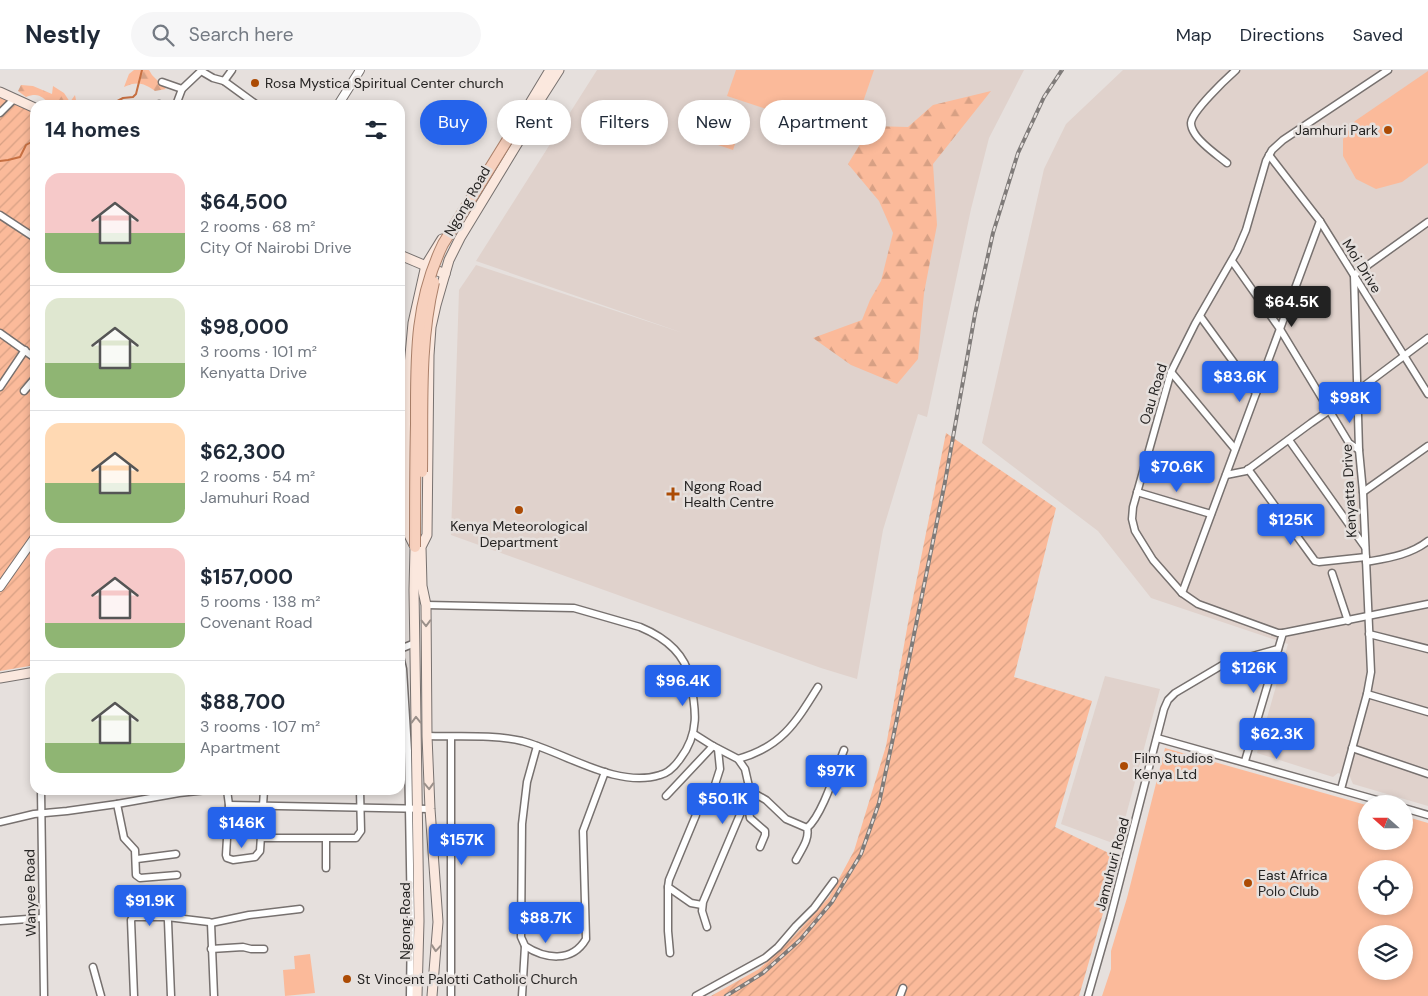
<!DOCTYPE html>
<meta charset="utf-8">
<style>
:root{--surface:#fff;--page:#f6f6f7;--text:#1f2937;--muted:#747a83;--line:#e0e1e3;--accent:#2563eb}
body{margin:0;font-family:"DM Sans",sans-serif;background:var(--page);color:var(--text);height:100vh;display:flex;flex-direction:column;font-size:19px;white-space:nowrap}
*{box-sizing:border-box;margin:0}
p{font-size:16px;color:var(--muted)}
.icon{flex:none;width:28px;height:28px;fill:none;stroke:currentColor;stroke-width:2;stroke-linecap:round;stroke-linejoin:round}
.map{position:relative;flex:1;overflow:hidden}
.drawer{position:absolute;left:30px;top:30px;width:375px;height:695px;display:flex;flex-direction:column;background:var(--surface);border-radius:15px;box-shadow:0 2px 8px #0003}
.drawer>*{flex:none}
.banner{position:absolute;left:420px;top:30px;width:475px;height:45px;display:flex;gap:10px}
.needle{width:32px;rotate:291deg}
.tools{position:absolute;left:1358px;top:725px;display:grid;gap:10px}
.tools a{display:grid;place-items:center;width:55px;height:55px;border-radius:50%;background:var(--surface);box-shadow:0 2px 8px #0003;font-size:25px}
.price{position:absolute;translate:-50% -42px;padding:0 11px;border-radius:5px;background:var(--accent);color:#fff;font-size:16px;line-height:32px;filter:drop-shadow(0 1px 2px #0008)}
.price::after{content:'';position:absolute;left:50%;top:30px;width:15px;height:11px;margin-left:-8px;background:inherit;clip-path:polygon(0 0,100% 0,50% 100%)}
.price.selected{background:#222;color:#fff}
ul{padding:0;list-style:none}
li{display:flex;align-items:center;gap:15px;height:125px;padding:0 15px}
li+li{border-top:1px solid var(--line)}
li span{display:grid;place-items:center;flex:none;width:140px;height:100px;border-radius:15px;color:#555}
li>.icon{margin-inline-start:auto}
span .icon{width:60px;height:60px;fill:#fffc;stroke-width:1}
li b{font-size:21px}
h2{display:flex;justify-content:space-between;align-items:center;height:60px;padding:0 15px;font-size:21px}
.pill{padding:0 18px;border-radius:22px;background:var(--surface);box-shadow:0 2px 8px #0003;font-size:18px;line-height:45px}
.pill.selected{background:var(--accent);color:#fff}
header{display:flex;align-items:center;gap:30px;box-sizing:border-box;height:70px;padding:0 25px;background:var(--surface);border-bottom:1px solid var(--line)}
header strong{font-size:24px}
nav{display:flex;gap:28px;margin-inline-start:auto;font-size:18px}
.search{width:350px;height:45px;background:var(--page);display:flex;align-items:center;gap:12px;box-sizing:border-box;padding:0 18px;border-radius:28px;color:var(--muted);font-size:19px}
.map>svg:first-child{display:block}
</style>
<header>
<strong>Nestly</strong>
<div class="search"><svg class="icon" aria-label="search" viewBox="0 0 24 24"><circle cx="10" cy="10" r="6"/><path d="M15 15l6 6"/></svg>Search here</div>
<nav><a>Map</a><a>Directions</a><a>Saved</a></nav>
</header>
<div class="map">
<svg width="1428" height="926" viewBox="0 0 1428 926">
<defs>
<pattern id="forest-firs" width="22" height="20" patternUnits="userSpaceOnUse" patternTransform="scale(1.25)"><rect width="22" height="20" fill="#fbba9a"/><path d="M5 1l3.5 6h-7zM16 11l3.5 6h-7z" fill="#d7a084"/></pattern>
<pattern id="garden-furrows" width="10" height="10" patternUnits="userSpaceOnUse" patternTransform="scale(1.25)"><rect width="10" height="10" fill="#fbba9a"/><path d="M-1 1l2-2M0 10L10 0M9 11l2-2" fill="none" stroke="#d7a084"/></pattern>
</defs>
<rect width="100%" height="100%" fill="#e6e0dd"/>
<!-- built -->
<g fill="#e0d2cc">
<path d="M597,0h427l-35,68 -18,71 -44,208 -9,-3 -35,116 -26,149 -36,-11 -370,-133 8,-245 17,-25 207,68 -207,-72z"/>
<path d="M1123,0h305v736l-75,-22 -3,-7 -12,-4 -5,4 -76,-24 31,-109 -137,-46 -53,-67 -116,-88 62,-274 22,-45z"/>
<path d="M1105,606l55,13 -42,156 -57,-21z"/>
</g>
<!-- grass -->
<g fill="#fbba9a" fill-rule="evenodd">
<path d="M736,0h138l-23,67 -124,-41z"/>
<path d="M1428,1v92l-26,19 -26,7 -20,-10 -13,-23v-17l12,-18z"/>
<path d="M714,57l24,8 -5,15 -24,-8z"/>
<path d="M1165,678l201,57v36h38v-25l24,7v173h-326l9,-27v-18l16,-53zM1366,799h38v37h-38zM1366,864h38v37h-38z"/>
<path d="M310,884l5,39 -30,3 -2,-26 12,-1 -1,-13z"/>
</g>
<!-- forest -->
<g fill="url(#forest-firs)">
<path d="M134,0h15l3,5 14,14 -11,2c-11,-8 -18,-10 -31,-4l5,-13z"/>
<path d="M21,15l12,1 19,8 1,-8 11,7 6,9 5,-7 2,10h-26c-9,-8 -12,-13 -25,-8l-8,-6z"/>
<path d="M991,21l-58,73 4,61 -13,68 -6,66 -21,25 -46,-19 -38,-27 49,-18 8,-20 11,-19 12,-48 -14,-32 -31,-37 23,-38 37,1 25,-22z"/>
</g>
<!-- garden -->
<g fill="url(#garden-furrows)">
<path d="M0,24l35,15v556l-35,6z"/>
<path d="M946,363l110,75 -42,169 78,24 -37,126 64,31 -40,138h-368l48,-27 34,-32 36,-40 25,-46 32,-105 22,-123z"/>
</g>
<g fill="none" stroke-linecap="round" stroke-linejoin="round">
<!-- stream -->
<g stroke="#c77042" stroke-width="2">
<path d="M110,35l13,-7 10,-1 3,-3 6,-24"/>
<path d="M0,91l8,-1 12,-3 6,-12 9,-5"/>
</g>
<!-- minor casing -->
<g stroke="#77716f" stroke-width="9">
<g id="minor">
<path d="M1388,0l-105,70 -11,10 -6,11 -20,69 -9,21 -42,73 -24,48 -38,135 -1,12 3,12 18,29 29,33 16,11 80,29h5l145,-29"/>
<path d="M224,11l8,-11"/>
<path d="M162,12l20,7"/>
<path d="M159,34l3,1"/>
<path d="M176,35l6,-16 19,-18 12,7 11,3 33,24"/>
<path d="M0,43l14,-14"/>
<path d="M1269,85l51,66 108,173"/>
<path d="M1227,93c-11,-9 -25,-18 -32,-29 -2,-3 -4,-8 -4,-11 1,-12 35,-44 45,-53"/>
<path d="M0,145l35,23"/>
<path d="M1232,191l48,68 69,114 10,7"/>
<path d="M1200,246l56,77"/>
<path d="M0,263l35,25"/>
<path d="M1171,302l64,77"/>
<path d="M0,317l25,-37"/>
<path d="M24,321l11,-13"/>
<path d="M1289,370l76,107"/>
<path d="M1248,399l67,92 4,1 47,-5"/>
<path d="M1226,405l20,-4 65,-48 45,-31 72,-54"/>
<path d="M1137,422l74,22"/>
<path d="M1363,422l65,-46"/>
<path d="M1366,492c22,-4 44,-7 62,-21"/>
<path d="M1332,503l16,48"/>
<path d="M1182,523l138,-372"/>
<path d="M426,535l148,3 66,19c24,10 45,26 50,52 6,30 10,54 -10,80 -5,7 -11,14 -20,16 -43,14 -96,-23 -138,-34 -31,-7 -63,-4 -95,-5"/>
<path d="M1369,564l59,15"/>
<path d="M400,579l15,-6"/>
<path d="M400,586l3,13 5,82 3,170 -1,75"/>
<path d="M1367,624l61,18"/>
<path d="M694,664l19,12 25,13 7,10 5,22 -47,111 -1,9 5,16"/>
<path d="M1157,668l234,66"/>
<path d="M537,676l-10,36 -5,42 -1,113 4,9c20,13 47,17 61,-7l-3,-108 22,-59"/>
<path d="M1352,678l76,26"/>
<path d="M738,689c43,-12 57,-35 80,-72"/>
<path d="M1245,691l38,-128"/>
<path d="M1341,719l26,-95 4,-22 -8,-180 -4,-42 -5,-175 74,-53"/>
<path d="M41,720l3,206"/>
<path d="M227,720l2,15 -3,50 1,3 6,2 22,-3 5,-6 4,-61"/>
<path d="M750,721l16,9 20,19 21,9c3,11 -6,22 -11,32"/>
<path d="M712,724l8,-25 -2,-20"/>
<path d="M666,726l47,-50"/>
<path d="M747,729l3,19 15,13v4l-5,12"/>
<path d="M117,734l7,34 11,12 1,25 4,3 37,-3"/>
<path d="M229,735l201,4"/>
<path d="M1404,738l24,7"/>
<path d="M696,745l-27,65 -1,7 23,16 11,2"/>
<path d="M0,752l34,-8 33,-3 50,-7 62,-11 28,-3"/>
<path d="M807,758c15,-12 29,-58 37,-78"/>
<path d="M262,768h94l5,-7 -1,-41"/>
<path d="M137,789l39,-5"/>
<path d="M326,798v-29"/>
<path d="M668,817v44l2,22"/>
<path d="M167,847l42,5 2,1"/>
<path d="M0,851l42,-3"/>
<path d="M211,879l32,-2 8,2h13"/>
<path d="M93,897l8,29"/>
<path d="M134,926l-3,-76 2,-3h34l1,4 3,75"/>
<path d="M214,926l-3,-73 38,-8 51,-6"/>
<path d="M451,926v-259"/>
<path d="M522,926l3,-50"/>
<path d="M696,926l69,-38 13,-11 18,-21 18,-18 20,-27"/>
<path d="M900,926l3,-8"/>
<path d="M1088,926l22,-77 54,-210 4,-9 7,-7 49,-29 54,-15"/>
</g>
</g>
<!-- tertiary casing -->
<g stroke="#77716f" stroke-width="10">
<g id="tertiary">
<path d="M338,35l22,-35"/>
<path d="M0,517l35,-50"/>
</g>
</g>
<!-- secondary casing -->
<g stroke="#77716f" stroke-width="11">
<g id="secondary">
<path d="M0,22l35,16"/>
<path d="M519,46l5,-3 26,-43"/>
<path d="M400,185l45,19"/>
<path d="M0,608l35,-6"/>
<path d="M417,926l2,-75 -5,-331 1,-43 -6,-12v-169l4,-43 13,-58 16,-26"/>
<path d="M432,926l6,-74 -8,-113 -3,-73 -1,-131 -4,-19 -1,-39 6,-12 2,-180 2,-28 5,-22 13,-45 11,-22 68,-112 1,-9 30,-47"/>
</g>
</g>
<!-- minor -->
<use href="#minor" stroke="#fff" stroke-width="6"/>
<!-- tertiary -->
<use href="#tertiary" stroke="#fff" stroke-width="8"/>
<!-- secondary -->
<use href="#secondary" stroke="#fbe8de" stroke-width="9"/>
<!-- rail casing -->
<g stroke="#7f7b79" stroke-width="4">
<path id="rail" d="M726,926l37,-23 37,-33 32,-38 29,-48 18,-51 14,-65 52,-256 30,-168 18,-81 25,-80 26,-56 18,-27"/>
</g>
<!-- rail -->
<use href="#rail" stroke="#e6e0dd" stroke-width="2" stroke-dasharray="5.5" stroke-linecap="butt"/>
<!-- primary-bridge casing -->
<g stroke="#ab806a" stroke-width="12" stroke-linecap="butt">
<g id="primary-bridge">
<path d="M422,402c1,-64 -3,-128 12,-190"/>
<path d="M415,477c0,-41 0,-82 1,-123 0,-65 -2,-120 27,-180l81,-131"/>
</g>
</g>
<!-- primary-bridge -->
<use href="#primary-bridge" stroke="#f7d0bd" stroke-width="10"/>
</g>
<!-- one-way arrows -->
<defs><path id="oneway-chevron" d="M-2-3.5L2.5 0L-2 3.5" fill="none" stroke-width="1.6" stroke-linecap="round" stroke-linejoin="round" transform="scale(1.25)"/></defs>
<g stroke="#9b908a">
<use href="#oneway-chevron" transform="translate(426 553) rotate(89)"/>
<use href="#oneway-chevron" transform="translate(416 650) rotate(-91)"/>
<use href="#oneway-chevron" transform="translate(429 716) rotate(88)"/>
<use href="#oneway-chevron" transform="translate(436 878) rotate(95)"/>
</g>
<!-- markers -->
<g fill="#ac4b04" stroke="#e6e0dd" stroke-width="2">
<circle cx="255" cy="13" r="5"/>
<circle cx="1388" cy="60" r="5"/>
<path d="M670.5 416.5h5v5h5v5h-5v5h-5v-5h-5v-5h5z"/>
<circle cx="519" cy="440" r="5"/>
<circle cx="1124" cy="696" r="5"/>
<circle cx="1248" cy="813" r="5"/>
<circle cx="347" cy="909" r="5"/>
</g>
<g text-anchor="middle" stroke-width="5" stroke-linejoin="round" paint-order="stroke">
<!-- poi labels -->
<g font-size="14" fill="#262423" stroke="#e6e0dd" text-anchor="start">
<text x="265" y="18">Rosa Mystica Spiritual Center church</text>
<text x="1378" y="65" text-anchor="end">Jamhuri Park</text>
<text x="684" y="421">Ngong Road<tspan x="684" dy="16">Health Centre</tspan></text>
<text x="519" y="461" text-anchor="middle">Kenya Meteorological<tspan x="519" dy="16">Department</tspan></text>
<text x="1134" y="693">Film Studios<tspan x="1134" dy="16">Kenya Ltd</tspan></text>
<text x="1258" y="810">East Africa<tspan x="1258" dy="16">Polo Club</tspan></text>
<text x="357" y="914">St Vincent Palotti Catholic Church</text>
</g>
<!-- street labels -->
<g font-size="14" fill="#262423" stroke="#e6e0dd">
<text transform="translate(467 131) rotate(-60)" y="5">Ngong Road</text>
<text transform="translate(1362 196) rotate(58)" y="5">Moi Drive</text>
<text transform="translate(1153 324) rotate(-73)" y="5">Oau Road</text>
<text transform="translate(1349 421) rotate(-93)" y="5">Kenyatta Drive</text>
<text transform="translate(1112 794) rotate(-75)" y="5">Jamuhuri Road</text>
<text transform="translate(30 823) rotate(-91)" y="5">Wanyee Road</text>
<text transform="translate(405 851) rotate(-90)" y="5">Ngong Road</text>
</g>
</g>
</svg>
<div class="tools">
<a><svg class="needle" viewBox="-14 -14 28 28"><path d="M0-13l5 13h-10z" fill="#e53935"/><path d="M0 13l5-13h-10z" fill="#747a83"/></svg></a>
<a><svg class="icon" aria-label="locate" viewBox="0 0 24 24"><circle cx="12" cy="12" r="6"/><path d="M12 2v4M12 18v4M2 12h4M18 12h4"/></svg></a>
<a><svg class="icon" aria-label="layers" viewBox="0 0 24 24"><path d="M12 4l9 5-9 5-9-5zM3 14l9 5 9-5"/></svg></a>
</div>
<b class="price selected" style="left:1292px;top:258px">$64.5K</b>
<b class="price" style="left:1240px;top:333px">$83.6K</b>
<b class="price" style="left:1350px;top:354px">$98K</b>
<b class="price" style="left:1177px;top:423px">$70.6K</b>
<b class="price" style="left:1291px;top:476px">$125K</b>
<b class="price" style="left:1254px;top:624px">$126K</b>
<b class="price" style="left:683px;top:637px">$96.4K</b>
<b class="price" style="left:1277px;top:690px">$62.3K</b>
<b class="price" style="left:836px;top:727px">$97K</b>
<b class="price" style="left:723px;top:755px">$50.1K</b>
<b class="price" style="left:242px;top:779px">$146K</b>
<b class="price" style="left:462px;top:796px">$157K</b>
<b class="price" style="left:150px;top:857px">$91.9K</b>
<b class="price" style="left:546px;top:874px">$88.7K</b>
<div class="banner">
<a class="pill selected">Buy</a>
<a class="pill">Rent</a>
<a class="pill">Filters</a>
<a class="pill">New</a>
<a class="pill">Apartment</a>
</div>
<section class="drawer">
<h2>14 homes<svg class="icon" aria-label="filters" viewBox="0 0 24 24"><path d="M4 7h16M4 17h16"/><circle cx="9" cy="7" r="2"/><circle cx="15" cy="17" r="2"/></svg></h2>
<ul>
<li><span style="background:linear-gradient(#f6c9c9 60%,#8fb573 0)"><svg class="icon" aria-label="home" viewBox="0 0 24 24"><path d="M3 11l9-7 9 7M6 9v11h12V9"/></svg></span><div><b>$64,500</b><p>2 rooms · 68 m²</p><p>City Of Nairobi Drive</p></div></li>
<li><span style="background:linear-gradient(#dfe7d0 65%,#8fb573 0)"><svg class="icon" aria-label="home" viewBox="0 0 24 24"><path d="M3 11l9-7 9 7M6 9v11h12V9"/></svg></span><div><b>$98,000</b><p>3 rooms · 101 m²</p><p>Kenyatta Drive</p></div></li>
<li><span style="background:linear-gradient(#ffd9b3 60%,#8fb573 0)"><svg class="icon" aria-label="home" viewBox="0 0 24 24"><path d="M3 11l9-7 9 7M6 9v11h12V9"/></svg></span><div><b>$62,300</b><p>2 rooms · 54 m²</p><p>Jamuhuri Road</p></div></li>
<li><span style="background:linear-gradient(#f6c9c9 75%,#8fb573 0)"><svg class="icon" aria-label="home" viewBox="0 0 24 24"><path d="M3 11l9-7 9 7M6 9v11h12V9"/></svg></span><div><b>$157,000</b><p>5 rooms · 138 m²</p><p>Covenant Road</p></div></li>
<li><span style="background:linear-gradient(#dfe7d0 70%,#8fb573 0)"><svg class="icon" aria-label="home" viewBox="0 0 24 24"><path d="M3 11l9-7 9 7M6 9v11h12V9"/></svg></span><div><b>$88,700</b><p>3 rooms · 107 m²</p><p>Apartment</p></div></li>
</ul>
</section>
</div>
